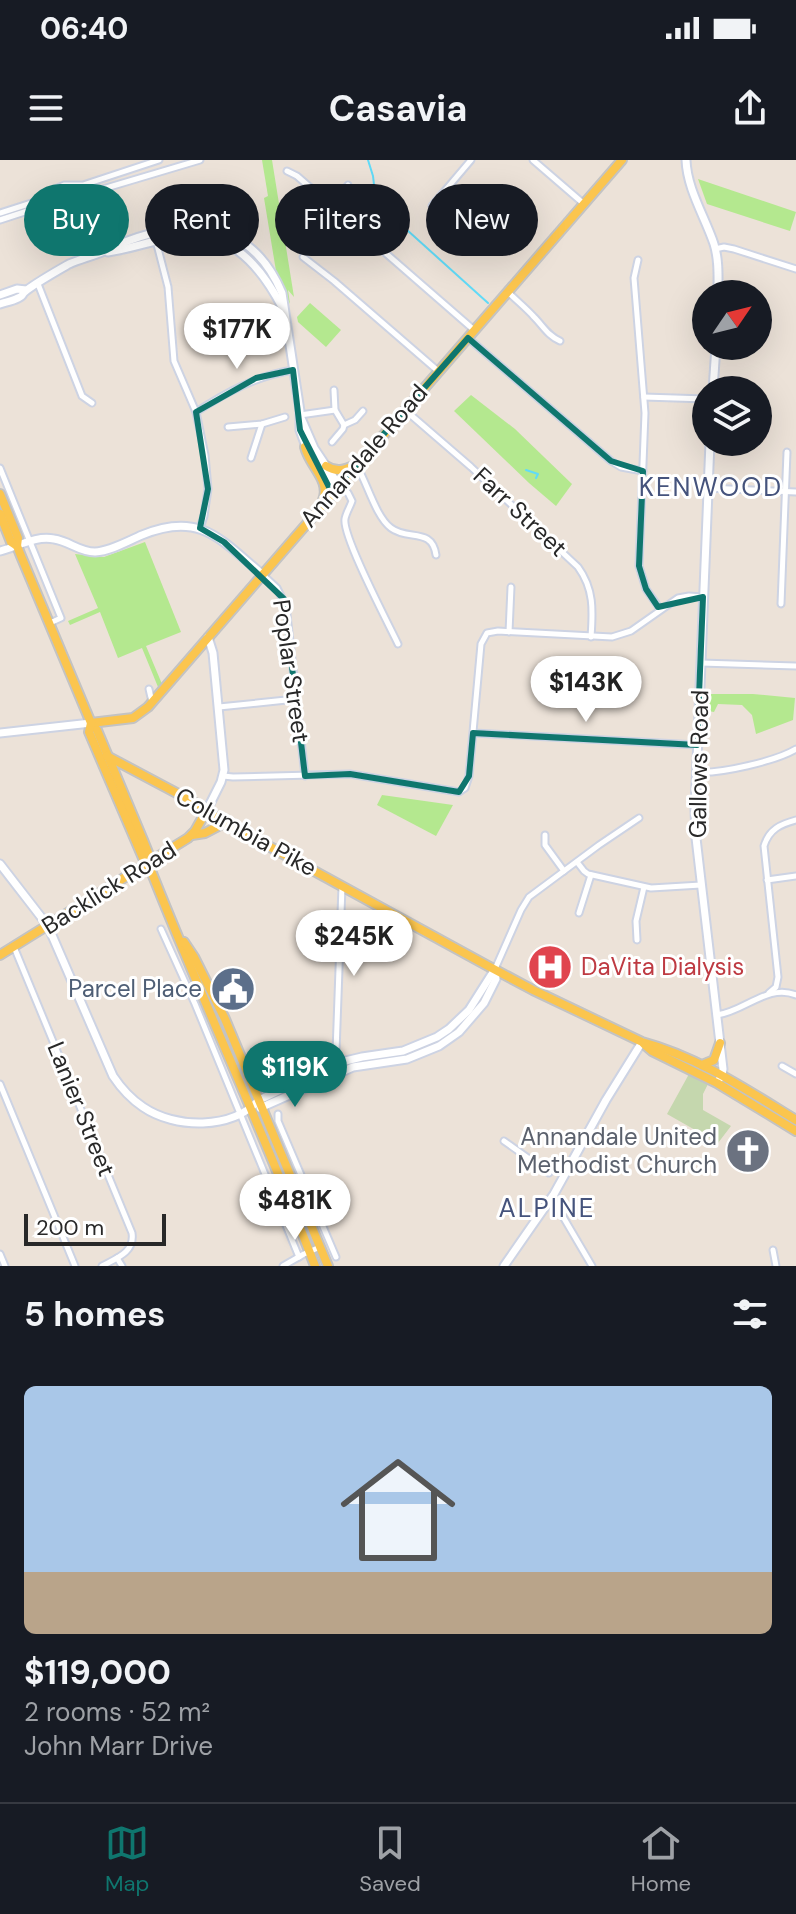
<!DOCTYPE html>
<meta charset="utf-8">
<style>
:root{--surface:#171b24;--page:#20242c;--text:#f1f3f6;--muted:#9ea1a6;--line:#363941;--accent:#0f766e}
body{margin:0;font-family:"DM Sans",sans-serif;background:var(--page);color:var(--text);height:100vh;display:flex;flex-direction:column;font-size:30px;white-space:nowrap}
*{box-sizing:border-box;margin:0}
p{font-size:26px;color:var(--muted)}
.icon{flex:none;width:44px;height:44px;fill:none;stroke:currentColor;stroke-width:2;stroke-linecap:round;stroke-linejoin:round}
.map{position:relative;height:1106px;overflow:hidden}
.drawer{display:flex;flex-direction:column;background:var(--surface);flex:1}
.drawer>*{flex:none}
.hud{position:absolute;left:24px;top:24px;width:748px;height:72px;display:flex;gap:16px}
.needle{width:52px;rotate:55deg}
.fabs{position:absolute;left:692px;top:120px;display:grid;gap:16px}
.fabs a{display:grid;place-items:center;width:80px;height:80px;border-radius:50%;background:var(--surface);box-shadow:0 8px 32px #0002;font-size:40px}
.scale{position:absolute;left:24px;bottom:20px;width:142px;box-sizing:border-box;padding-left:8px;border:4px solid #282828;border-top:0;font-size:22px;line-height:28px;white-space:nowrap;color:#282828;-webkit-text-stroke:6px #fff;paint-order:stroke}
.price{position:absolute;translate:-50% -68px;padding:0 18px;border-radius:28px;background:#fff;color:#222;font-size:26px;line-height:52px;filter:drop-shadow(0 2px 4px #0008)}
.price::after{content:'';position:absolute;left:50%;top:48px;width:24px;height:18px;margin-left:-12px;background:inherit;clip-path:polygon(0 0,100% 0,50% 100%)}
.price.current{background:var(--accent);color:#fff}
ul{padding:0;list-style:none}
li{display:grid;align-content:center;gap:16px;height:424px;padding:0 24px}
li span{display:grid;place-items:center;height:248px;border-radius:12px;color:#555}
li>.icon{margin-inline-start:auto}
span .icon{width:144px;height:144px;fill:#fffc;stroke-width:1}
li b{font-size:34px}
h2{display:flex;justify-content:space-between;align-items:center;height:96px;padding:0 24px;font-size:34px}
.chip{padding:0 28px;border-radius:36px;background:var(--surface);box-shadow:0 8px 32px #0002;font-size:28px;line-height:72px}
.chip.current{background:var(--accent);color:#fff}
.status{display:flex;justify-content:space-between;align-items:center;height:56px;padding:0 40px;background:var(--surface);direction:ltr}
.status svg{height:22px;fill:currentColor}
header{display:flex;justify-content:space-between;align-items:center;height:104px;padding:0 24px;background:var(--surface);font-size:36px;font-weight:700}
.dock{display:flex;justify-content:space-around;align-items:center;height:112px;border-top:2px solid var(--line);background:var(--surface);font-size:22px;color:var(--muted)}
.dock a{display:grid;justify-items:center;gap:4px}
.dock .current{color:var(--accent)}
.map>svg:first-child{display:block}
</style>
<div class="status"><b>06:40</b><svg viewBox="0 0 49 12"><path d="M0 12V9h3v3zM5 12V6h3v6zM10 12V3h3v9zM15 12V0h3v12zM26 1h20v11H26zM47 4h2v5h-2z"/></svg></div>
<header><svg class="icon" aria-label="menu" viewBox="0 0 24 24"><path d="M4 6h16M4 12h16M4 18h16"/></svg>Casavia<svg class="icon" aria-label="share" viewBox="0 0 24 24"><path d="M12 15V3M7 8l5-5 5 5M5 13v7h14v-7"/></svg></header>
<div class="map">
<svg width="796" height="1106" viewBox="0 0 796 1106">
<rect width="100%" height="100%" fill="#ece2d8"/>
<!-- green -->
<g fill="#b4e88f">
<path d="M262,0h10l22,137 -6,-7 2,14 -13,-27 -13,-79 4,-2z"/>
<path d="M698,19l98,33 -6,19 -83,-27z"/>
<path d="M310,143l31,27 -15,17 -28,-25 -1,-5z"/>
<path d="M471,235l44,34 57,55 -16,22 -27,-23 -75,-72z"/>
<path d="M145,382l36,90 -35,14 16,38 -4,3 -16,-39 -24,10 -18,-46 -30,13 -2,-4 30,-13 -23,-54 29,3z"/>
<path d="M708,534h45l42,4 -2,22 -37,14 -4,-19 -10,-10 -24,-1 -4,8 -7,-1z"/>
<path d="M382,635l71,10 -17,31 -59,-31z"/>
</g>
<!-- cemetery -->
<path fill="#c5d7ae" d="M689,914l19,10 -5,10v16l28,16 -13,17 -51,-29z"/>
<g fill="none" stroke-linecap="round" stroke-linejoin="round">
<!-- stream -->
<g stroke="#61dbf8" stroke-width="2">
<path d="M368,0l5,16 3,26 112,101"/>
<path d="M526,310l12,4 -2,4"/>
</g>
<!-- street casing -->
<g stroke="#cdd3e3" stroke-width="9">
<g id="street">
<path d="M533,0l51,44"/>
<path d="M287,11l10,5 177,154"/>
<path d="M331,46l17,-21"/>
<path d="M432,46l39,-46"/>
<path d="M0,53l44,-14 11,-10 9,-4h19l76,-25"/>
<path d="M0,60l46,-15 18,3 8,-3 14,-11 114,-34"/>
<path d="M154,73l14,54 6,74 22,51 9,43 3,34 -4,27 -4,12"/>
<path d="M715,89l9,-2 10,2 62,20"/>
<path d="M303,97l31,24 104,90"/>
<path d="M638,100l-4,18 11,135 -6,153 7,23 14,20"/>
<path d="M38,124l44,112 10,7"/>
<path d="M508,132c9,9 18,16 26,25 9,9 14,19 26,24"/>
<path d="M468,178l143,123 10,6 22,4"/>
<path d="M644,237l62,2"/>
<path d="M405,250l66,57 107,100c16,22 15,43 13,70"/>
<path d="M196,252c31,-20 60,-36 97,-42"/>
<path d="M300,255l35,-5"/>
<path d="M344,265l11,-5 8,-9"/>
<path d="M228,267l34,-3 23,-7"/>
<path d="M332,282l11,-13 1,-4 -9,-15 -1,-20"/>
<path d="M251,298l11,-34"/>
<path d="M357,306c10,17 19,51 34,62 17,13 41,-1 45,27"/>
<path d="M0,308l61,150 -11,5"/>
<path d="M339,326l9,7 4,8c-2,6 -6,12 -7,18 -3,17 43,104 53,125"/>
<path d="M707,328l89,4"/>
<path d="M263,415l14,13 9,18 19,170"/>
<path d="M781,444l6,-152"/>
<path d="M509,472l2,-45"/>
<path d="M701,503l95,3"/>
<path d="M149,529l3,13"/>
<path d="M219,547l77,-8"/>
<path d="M474,573l223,12"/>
<path d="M697,612c23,2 79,-11 99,-23"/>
<path d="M223,616l10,1 117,-3 109,18 6,-4 4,-12 12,-132 6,-11 11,-2 114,6 19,-6 47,-33 11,-2 14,1"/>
<path d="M545,675v10l19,26"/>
<path d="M577,702l7,9 4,3 63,14 50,-3"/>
<path d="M767,720l29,-4"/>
<path d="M579,753l12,-38"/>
<path d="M161,769l34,75 104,253"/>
<path d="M637,780l-1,-19 8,-34"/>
<path d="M14,787l118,286c3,19 -15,25 -30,33"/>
<path d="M495,809l26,-59 8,-13 70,-52 40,-27"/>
<path d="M769,833l7,-6 2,-10 -14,-131c5,-17 17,-22 32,-26"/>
<path d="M717,855c27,-3 51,-32 79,-20"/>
<path d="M782,906l14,8"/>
<path d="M339,912l-3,-20 6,-166"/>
<path d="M0,924l75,182"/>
<path d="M278,954v7l58,136"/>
<path d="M504,981l45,32 6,-11 11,9"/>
<path d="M552,1038l40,68"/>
<path d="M773,1090l3,16"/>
<path d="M0,1094l5,12"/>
<path d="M117,1098l5,8"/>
<path d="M283,1106l21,-12 16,-7"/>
</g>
</g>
<!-- secondary casing -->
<g stroke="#cdd3e3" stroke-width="11">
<g id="secondary">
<path d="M686,0c1,29 19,57 28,84 5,16 4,33 4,50"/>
<path d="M108,92c21,-3 40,-10 61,-14 56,-14 90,25 113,69"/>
<path d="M0,135l17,-6 9,1"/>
<path d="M0,144c6,-2 12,-3 18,-6 8,-4 1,-2 9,-8 12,-9 28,-18 42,-26 11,-5 24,-8 35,-13 68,-32 143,-41 178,42l18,118v19l8,22"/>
<path d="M713,230l3,-44"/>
<path d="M301,258l13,30 24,36"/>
<path d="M710,282l-15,368 1,28 27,231 -1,6 -5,8"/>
<path d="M317,305l13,14 9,7"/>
<path d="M0,391c17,-4 36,-16 54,-12 15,2 25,13 41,13 16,-1 33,-11 47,-17 58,-24 78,4 120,39"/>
<path d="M0,573l91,-10"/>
<path d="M207,650l14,-28 3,-12 -11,-117 -5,-16"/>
<path d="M0,704l48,62 65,150c8,12 18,23 30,31 32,22 89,23 116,-7l78,-37 25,-6 41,-6 34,-14 12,-8 20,-19 26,-41"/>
<path d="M260,948l93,-41 54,-8 32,-13 20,-14 25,-29 12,-24 -1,-10"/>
<path d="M504,1106l50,-72 52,-94 36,-58"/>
</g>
</g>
<!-- primary casing -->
<g stroke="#c3c3c3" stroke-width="12">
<g id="primary">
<path d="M305,287c5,20 26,33 18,53"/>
<path d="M326,306c11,7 18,4 30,-1"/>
<path d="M0,334l18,44 -1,8 4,10 70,167 6,7 46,110 6,15 -1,8c53,135 115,267 167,403"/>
<path d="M0,354l11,28 6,4"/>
<path d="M91,563l42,-5 15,-11 474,-547"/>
<path d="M91,563l-2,9 54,126 5,5"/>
<path d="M107,596l94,50 9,8 278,152 45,24 109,52c56,15 105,48 154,78"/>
<path d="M192,675l13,-2 21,-11"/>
<path d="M184,782l10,15 31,62 103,247"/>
<path d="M0,795l188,-117 7,-7 12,-21"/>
<path d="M644,884l8,7 65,32 79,48"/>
<path d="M702,905l12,-5 6,-17"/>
</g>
</g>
<!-- street -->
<use href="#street" stroke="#fff" stroke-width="5"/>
<!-- secondary -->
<use href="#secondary" stroke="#fff" stroke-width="7"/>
<!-- primary -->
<use href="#primary" stroke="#fbc54e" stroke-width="8"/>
</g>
<!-- marked area -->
<path fill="none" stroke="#0f766e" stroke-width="6" stroke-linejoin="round" d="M468,178l143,123 32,10 -4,95 7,23 12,18 45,-10 -6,148 -224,-12 -4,43 -10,16 -109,-18 -45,2 -21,-177 -60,-57 -24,-14 8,-39 -12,-77 60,-34 37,-8 7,60 32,63z"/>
<!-- icons -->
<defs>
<g id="hospital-disc" transform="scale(2.3)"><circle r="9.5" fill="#e0444e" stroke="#fff"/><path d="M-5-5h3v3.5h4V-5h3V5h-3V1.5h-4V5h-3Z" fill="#fff"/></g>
<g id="civic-disc" transform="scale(2.3)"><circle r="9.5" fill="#5c6f8a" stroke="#fff"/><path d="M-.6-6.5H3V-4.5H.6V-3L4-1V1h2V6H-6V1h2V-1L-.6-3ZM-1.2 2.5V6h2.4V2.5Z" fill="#fff"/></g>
<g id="church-disc" transform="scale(2.3)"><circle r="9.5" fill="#6b7280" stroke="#fff"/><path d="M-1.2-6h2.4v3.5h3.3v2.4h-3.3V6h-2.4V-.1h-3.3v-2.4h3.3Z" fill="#fff"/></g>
</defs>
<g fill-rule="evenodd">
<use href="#hospital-disc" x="550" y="807"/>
<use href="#civic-disc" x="233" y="829"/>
<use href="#church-disc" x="748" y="991"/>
</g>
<g text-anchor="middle" stroke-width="6" stroke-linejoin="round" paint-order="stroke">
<!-- street labels -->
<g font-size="24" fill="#282828" stroke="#fff">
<text transform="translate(364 296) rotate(-49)" y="8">Annandale Road</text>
<text transform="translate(520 352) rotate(43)" y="8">Farr Street</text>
<text transform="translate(291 511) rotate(82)" y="8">Poplar Street</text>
<text transform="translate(699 604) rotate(-89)" y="8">Gallows Road</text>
<text transform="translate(246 672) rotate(29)" y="8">Columbia Pike</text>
<text transform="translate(109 728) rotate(-32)" y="8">Backlick Road</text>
<text transform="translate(81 949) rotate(68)" y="8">Lanier Street</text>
</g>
<!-- health labels -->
<g font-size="24" fill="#be3a42" stroke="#fff" text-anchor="start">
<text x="581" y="815">DaVita Dialysis</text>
</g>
<!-- service labels -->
<g font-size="24" fill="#4e5e75" stroke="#fff" text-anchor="end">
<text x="202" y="837">Parcel Place</text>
</g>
<!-- worship labels -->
<g font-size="24" fill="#5b616d" stroke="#fff" text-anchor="end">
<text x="717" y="985">Annandale United<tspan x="717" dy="28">Methodist Church</tspan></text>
</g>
<!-- neighbourhood labels -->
<g font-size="26" letter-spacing="2" fill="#45537c" stroke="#fff">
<text x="711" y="336">KENWOOD</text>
<text x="547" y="1057">ALPINE</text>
</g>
</g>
</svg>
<div class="fabs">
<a><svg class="needle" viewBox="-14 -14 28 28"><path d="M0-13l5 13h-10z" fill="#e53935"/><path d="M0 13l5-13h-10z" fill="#9ea1a6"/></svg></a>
<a><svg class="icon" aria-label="layers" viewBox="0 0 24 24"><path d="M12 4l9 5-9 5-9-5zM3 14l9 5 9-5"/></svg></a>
</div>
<div class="scale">200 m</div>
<b class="price" style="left:237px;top:211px">$177K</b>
<b class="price" style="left:586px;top:564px">$143K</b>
<b class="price" style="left:354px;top:818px">$245K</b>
<b class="price current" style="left:295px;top:949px">$119K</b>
<b class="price" style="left:295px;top:1082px">$481K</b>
<div class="hud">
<a class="chip current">Buy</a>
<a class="chip">Rent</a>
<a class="chip">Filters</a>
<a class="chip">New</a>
</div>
</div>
<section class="drawer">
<h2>5 homes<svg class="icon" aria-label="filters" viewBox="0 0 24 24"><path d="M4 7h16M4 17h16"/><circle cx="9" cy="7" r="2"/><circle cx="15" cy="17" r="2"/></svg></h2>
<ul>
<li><span style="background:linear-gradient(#a9c7e8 75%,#b9a48a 0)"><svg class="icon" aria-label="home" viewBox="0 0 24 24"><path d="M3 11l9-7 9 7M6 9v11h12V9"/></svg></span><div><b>$119,000</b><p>2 rooms · 52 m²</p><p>John Marr Drive</p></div></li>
</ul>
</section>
<nav class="dock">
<a class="current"><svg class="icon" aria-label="map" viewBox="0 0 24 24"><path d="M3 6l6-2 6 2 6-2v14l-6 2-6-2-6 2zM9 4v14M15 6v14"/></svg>Map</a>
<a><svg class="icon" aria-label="saved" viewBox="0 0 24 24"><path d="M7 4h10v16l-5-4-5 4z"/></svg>Saved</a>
<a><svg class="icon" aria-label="home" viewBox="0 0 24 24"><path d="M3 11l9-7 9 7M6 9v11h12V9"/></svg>Home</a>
</nav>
